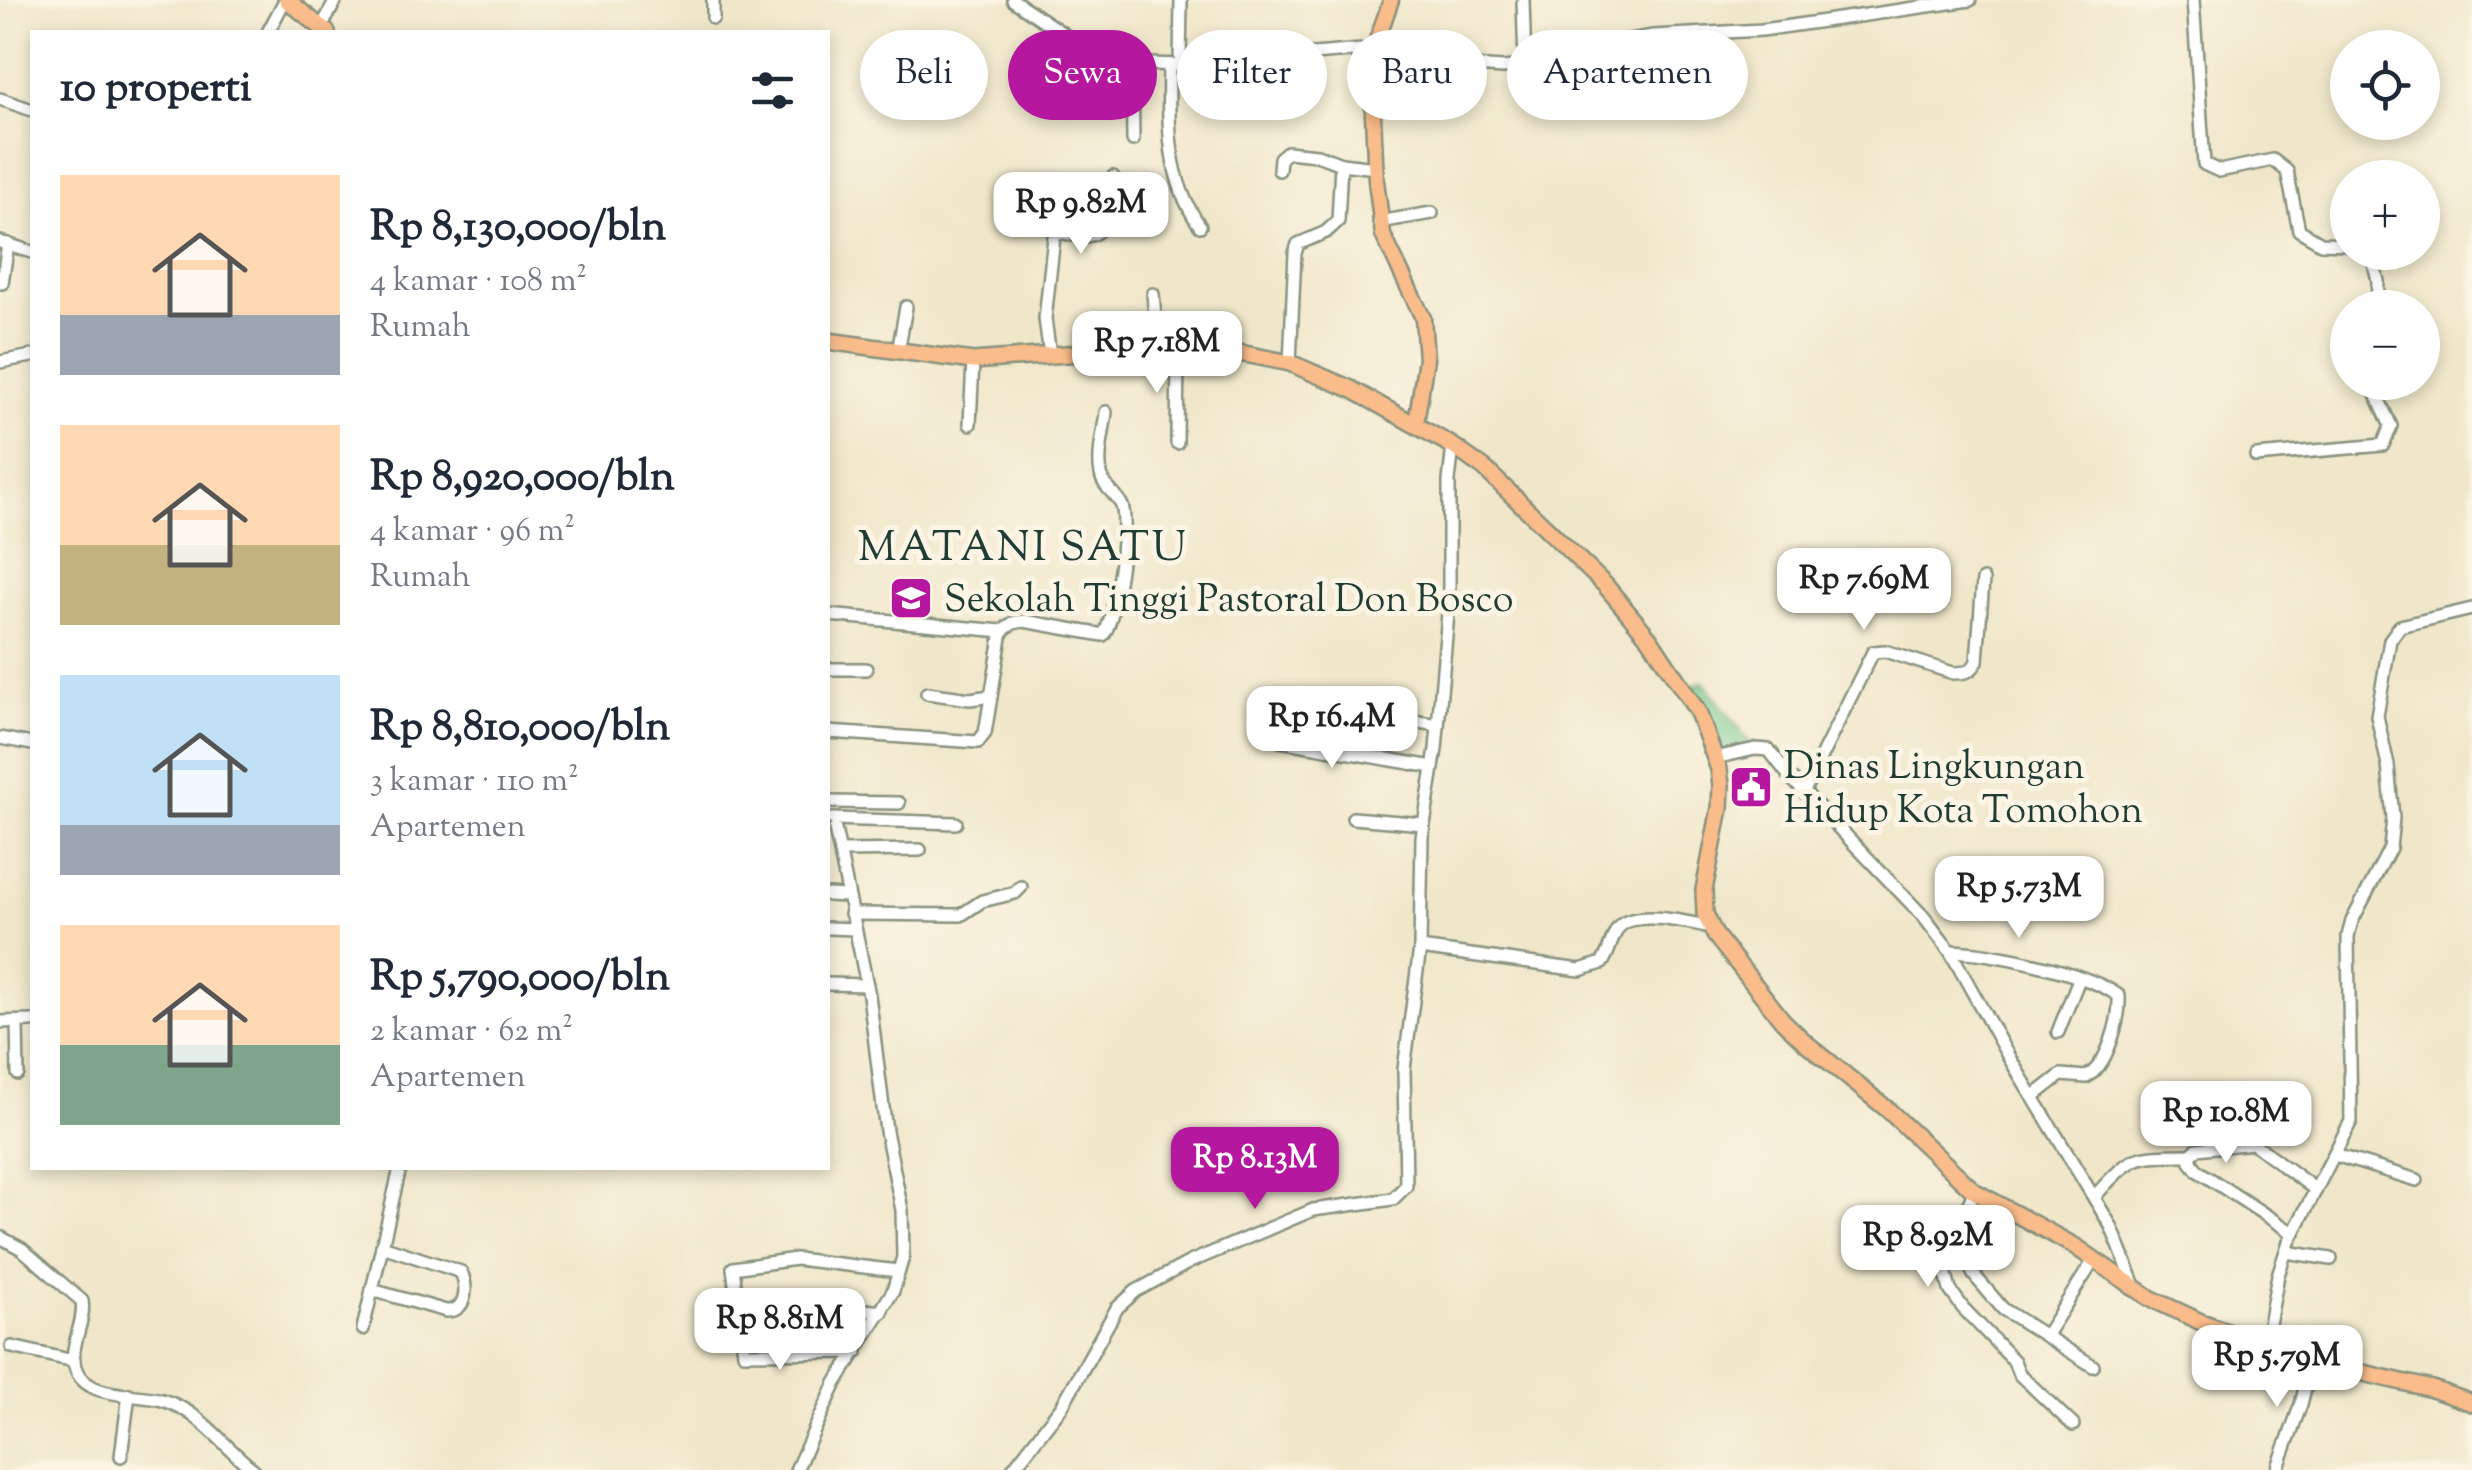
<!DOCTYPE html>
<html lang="id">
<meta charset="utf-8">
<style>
:root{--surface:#fff;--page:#f2f2f3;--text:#1f2937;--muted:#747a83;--accent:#b5179e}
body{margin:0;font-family:"Sorts Mill Goudy",serif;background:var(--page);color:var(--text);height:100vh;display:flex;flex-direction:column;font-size:38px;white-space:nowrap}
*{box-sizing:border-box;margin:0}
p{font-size:32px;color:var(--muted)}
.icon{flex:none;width:55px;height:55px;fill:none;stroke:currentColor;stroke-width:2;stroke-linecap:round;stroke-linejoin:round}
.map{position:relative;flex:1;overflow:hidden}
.sheet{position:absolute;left:30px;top:30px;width:800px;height:1140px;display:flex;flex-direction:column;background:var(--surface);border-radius:0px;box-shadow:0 5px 15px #0003}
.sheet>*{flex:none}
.guide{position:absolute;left:860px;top:30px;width:950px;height:90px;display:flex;gap:20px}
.tools{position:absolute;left:2330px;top:30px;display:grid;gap:20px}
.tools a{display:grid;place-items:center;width:110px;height:110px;border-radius:50%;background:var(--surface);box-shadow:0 5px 15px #0003;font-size:50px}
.price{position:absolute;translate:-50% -85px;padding:0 22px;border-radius:20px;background:#fff;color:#222;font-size:32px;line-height:65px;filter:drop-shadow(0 2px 5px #0008)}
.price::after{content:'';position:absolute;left:50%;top:60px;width:30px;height:22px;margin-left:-15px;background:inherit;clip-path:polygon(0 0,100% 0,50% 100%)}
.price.selected{background:var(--accent);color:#fff}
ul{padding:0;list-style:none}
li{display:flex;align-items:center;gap:30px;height:250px;padding:0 30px}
li span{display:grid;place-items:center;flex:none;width:280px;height:200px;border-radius:0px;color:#555}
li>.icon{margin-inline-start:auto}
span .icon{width:120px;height:120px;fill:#fffc;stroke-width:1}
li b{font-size:42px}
h2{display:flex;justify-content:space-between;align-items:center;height:120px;padding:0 30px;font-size:42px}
.chip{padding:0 35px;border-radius:45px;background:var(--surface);box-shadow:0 5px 15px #0003;font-size:35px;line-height:90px}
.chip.selected{background:var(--accent);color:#fff}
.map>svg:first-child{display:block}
</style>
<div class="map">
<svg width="2472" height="1470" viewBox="0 0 2472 1470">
<rect width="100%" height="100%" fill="#fcf5e5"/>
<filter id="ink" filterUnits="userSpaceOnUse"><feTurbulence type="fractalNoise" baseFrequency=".01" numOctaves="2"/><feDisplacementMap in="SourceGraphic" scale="20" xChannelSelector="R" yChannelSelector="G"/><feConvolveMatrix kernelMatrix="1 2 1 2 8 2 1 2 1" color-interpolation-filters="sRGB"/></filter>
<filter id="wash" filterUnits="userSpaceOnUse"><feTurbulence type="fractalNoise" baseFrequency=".0048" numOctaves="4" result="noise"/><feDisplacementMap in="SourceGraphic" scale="40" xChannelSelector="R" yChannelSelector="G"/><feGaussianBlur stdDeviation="2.25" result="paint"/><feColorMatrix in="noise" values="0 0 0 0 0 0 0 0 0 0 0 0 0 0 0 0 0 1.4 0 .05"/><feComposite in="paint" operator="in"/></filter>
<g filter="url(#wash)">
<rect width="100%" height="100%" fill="#f0e7ca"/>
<!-- green -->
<path fill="#73c98e" stroke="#498361" stroke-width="2.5" d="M1703,682l52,67 -40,9 -31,-68z"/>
</g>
<g filter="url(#ink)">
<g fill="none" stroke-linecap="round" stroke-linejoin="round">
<!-- minor casing -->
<g stroke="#88927f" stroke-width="16">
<g id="minor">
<path d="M713,0v18"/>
<path d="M1013,0l89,60 18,3 60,2 194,-16 98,17 31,2 28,-3 76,-21 46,-8 109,-6 208,-30"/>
<path d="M1523,0l2,65"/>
<path d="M2193,0l11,164 15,7 54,-11 14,11 12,59 22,13 27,1"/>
<path d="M321,28l15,-28"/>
<path d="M268,32l17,-32"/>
<path d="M1132,63l1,77"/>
<path d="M1169,65c-1,55 -3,114 31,161"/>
<path d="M1180,65l1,-65"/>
<path d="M0,99l32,11"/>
<path d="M1279,170l1,-12 7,-6 30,3 24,9"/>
<path d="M1379,222l53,-9"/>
<path d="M0,242l32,10"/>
<path d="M2369,252l3,3 6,26 -1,27"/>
<path d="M2,283l6,-39"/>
<path d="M1153,294l5,56"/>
<path d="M898,352l8,-45"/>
<path d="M1050,355l-5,-36 9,-82 6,-4c8,0 18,4 26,3 25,-2 25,-40 27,-59"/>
<path d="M0,362l32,-6"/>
<path d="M1290,363l5,-110 3,-9 28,-12 12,-11 3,-57 35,4"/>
<path d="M970,424l3,-63"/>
<path d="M1177,443l1,-94"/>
<path d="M1453,446l-4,35v121l-13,147 -14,88 -2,111 160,22 22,-7c8,-11 9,-26 17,-36 16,-18 71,-4 92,0"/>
<path d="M2256,456l127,-11 8,-19 -15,-32v-12"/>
<path d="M828,615l174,16 11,-8 11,-2 79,14c12,-13 26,-111 19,-129 -4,-11 -19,-18 -21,-32 -4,-18 3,-43 5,-62"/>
<path d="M828,669h38"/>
<path d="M927,693l43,6 21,-3"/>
<path d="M1374,715l64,10"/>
<path d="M828,732l150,10 7,-9 17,-102"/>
<path d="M0,738l32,6"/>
<path d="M1280,741l153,26"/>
<path d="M1715,758l40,-9 14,1 21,27 133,139 27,35 57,103 104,172 25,62"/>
<path d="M1804,791l69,-139 12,-1 68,22c12,0 19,-1 24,-12l6,-81"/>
<path d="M830,802l69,1"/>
<path d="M1353,818l71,6"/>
<path d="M833,819l123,4"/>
<path d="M840,851l80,-1"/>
<path d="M828,895l18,1"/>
<path d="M851,914l110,1 21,-14 33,-8 6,-6"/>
<path d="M828,928l27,1"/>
<path d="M1950,951c42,1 136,21 169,45 1,23 -11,70 -33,81l-25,-2 -27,21"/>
<path d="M828,984l39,1"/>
<path d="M0,1022l32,-1"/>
<path d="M17,1022l1,52"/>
<path d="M2058,1032l21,-53"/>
<path d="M2335,1155l82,25"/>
<path d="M1974,1191l-27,70 -1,14 4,15 13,18 51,53 5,13 54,51"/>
<path d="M2095,1196c38,-42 39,-41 96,-41"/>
<path d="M2293,1233l-95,-62 -7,-9v-7l6,-6 56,-6 63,47"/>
<path d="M1955,1236l19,39 29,34 90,57"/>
<path d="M0,1237l22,12 60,52c4,23 -15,46 -6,69 12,29 60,23 86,30 41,12 60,46 92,70"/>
<path d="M2286,1252l45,7"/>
<path d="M372,1290l74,21c21,1 22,-24 15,-39l-79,-26"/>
<path d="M738,1303l59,-1 85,10"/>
<path d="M363,1329l37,-161"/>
<path d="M2046,1335l48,-75"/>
<path d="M2265,1346l13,-71 11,-33 62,-121 -3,-185 4,-15 38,-73 3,-30 -5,-53 -11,-49 13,-76 10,-14 72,-17"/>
<path d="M12,1347l62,14"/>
<path d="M857,1352l-113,1 -11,-85 63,-9 102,12"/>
<path d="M121,1456l8,-62"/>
<path d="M796,1470l40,-87 57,-92 10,-34 -1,-47 -16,-79 -17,-136 -34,-166"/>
<path d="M1012,1470l50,-64 55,-98 19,-17 54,-29 123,-52 80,-11 13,-13 -2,-117 16,-121"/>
<path d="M2277,1470l24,-66 11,-43"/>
</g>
</g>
<!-- major casing -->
<g stroke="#88927f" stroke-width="19">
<path id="major" d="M1391,0l-17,49 -3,22 5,110 7,54 40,83 3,41 -10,64"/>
</g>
<!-- highway casing -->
<g stroke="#88927f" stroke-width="20">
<g id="highway">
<path d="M287,0l40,32"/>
<path d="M828,341l145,20 147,-11 89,-1 36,5 45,9 61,26 102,57 32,23 120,116 45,54 48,73 21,57 2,17 -1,22 -16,82 1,24 10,21 68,86 23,22 81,66 87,82 102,56 74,51 51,24 111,39 120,28 40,14"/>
</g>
</g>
<!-- minor -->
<use href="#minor" stroke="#fff" stroke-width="11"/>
<!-- major -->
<use href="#major" stroke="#f9bc8a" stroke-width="14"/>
<!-- highway -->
<use href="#highway" stroke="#f9bc8a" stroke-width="15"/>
</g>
</g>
<!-- icons -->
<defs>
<g id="university-square" transform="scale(2.25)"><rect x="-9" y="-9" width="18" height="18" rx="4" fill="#b5179e" stroke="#fcf5e5"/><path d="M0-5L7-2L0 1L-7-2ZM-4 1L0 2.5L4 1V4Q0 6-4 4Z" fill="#fff"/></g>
<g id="civic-square" transform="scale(2.25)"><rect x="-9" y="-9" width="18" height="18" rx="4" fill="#b5179e" stroke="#fcf5e5"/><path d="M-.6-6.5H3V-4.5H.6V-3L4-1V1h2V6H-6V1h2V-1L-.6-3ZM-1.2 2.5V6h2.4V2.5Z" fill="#fff"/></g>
</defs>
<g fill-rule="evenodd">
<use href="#university-square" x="911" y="598"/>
<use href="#civic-square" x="1751" y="787"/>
</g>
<g text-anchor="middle" stroke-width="10" stroke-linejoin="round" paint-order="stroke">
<!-- poi labels -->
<g font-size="38" fill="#1f3d34" stroke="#fcf5e5" text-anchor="start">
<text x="944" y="611">Sekolah Tinggi Pastoral Don Bosco</text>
<text x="1784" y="778">Dinas Lingkungan<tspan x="1784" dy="44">Hidup Kota Tomohon</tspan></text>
</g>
<!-- quarter labels -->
<g font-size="42" letter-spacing="2.5" fill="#1f3d34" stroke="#fcf5e5">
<text x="1023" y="560">MATANI SATU</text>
</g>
</g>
</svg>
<div class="tools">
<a><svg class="icon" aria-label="locate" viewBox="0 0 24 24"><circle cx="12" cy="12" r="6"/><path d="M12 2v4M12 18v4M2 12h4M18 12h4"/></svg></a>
<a>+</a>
<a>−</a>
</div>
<b class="price" style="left:1081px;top:257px">Rp 9.82M</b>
<b class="price" style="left:1157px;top:396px">Rp 7.18M</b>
<b class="price" style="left:1864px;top:633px">Rp 7.69M</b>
<b class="price" style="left:1332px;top:771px">Rp 16.4M</b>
<b class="price" style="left:2019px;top:941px">Rp 5.73M</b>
<b class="price" style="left:2226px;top:1166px">Rp 10.8M</b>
<b class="price selected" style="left:1255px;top:1212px">Rp 8.13M</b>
<b class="price" style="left:1928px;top:1290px">Rp 8.92M</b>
<b class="price" style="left:780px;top:1373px">Rp 8.81M</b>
<b class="price" style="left:2277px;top:1410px">Rp 5.79M</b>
<div class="guide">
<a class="chip">Beli</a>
<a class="chip selected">Sewa</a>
<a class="chip">Filter</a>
<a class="chip">Baru</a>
<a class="chip">Apartemen</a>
</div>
<section class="sheet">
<h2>10 properti<svg class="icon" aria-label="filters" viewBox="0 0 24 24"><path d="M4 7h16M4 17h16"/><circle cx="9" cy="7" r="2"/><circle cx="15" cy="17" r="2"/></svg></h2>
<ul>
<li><span style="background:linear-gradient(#ffd9b3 70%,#9aa5b1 0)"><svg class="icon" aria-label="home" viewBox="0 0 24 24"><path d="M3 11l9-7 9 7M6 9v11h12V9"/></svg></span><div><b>Rp 8,130,000/bln</b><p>4 kamar · 108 m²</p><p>Rumah</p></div></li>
<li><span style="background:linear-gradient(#ffd9b3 60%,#c2b280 0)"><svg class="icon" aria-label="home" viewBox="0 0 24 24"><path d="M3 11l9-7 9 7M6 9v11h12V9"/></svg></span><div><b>Rp 8,920,000/bln</b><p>4 kamar · 96 m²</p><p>Rumah</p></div></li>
<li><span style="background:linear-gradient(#bfe0f5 75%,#9aa5b1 0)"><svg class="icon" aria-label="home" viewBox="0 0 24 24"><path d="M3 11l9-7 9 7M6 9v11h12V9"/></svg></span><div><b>Rp 8,810,000/bln</b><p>3 kamar · 110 m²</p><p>Apartemen</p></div></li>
<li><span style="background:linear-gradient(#ffd9b3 60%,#7fa58c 0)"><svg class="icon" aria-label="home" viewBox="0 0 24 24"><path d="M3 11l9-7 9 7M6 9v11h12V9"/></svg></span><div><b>Rp 5,790,000/bln</b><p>2 kamar · 62 m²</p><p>Apartemen</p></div></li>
</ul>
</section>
</div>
